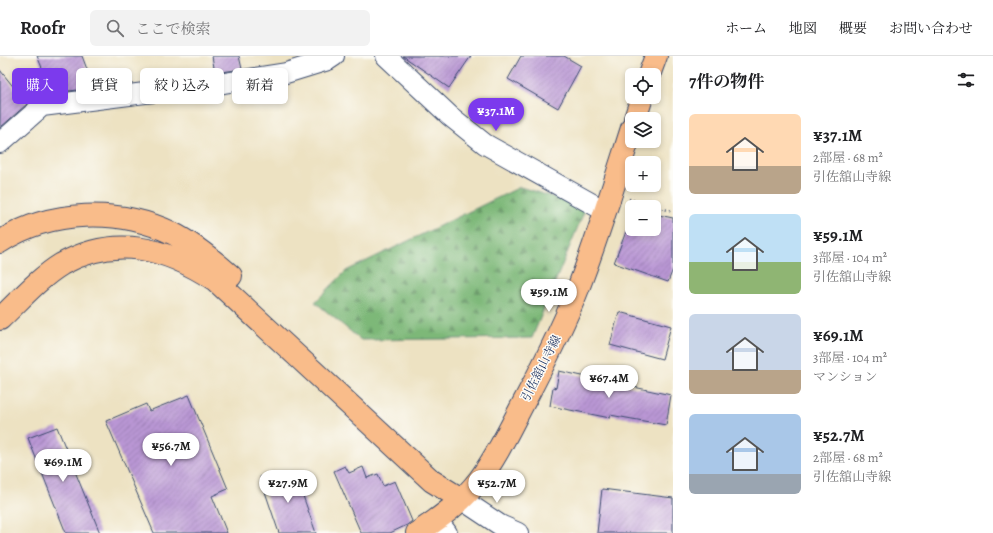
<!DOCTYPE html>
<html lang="ja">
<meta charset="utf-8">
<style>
:root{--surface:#fff;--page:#f2f2f2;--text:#202124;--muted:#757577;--line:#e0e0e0;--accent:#7c3aed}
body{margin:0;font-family:Alegreya,"Noto Serif JP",serif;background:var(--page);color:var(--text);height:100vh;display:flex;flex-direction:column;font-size:15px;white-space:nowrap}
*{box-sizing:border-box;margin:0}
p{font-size:13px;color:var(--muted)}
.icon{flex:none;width:22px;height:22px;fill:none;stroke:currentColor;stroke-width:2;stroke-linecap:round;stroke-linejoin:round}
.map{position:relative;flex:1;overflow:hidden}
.side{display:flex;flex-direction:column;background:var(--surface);width:320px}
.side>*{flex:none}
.guide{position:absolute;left:12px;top:12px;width:380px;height:36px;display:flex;gap:8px}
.fabs{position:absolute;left:625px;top:12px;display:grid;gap:8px}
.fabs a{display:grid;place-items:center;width:36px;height:36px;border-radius:6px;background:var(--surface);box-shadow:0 2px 6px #0003;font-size:20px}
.price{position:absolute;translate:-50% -34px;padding:0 9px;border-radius:14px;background:#fff;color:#222;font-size:13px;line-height:26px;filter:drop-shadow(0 1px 2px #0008)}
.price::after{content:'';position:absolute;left:50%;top:24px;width:12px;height:9px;margin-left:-6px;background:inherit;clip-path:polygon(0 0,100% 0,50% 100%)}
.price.current{background:var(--accent);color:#fff}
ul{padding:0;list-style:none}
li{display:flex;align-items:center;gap:12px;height:100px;padding:0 16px}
li span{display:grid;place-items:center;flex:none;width:112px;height:80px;border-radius:6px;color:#555}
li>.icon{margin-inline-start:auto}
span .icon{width:48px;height:48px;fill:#fffc;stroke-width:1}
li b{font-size:17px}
h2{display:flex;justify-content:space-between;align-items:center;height:48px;padding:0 16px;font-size:17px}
.pill{padding:0 14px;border-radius:6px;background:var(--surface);box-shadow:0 2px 6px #0003;font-size:14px;line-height:36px}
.pill.current{background:var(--accent);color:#fff}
header{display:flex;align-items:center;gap:24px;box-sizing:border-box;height:56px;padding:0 20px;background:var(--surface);border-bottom:1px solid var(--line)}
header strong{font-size:19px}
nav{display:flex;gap:22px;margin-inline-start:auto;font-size:14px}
.search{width:280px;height:36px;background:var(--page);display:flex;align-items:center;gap:10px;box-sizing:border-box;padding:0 14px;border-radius:6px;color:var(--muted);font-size:15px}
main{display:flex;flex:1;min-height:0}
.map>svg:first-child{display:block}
.forest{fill:url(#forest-firs);stroke:#4c746b}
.building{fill:url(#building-hatch)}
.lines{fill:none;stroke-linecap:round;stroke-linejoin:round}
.minor-casing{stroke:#3a4a6d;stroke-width:22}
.major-casing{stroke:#3a4a6d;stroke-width:24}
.highway-casing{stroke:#3a4a6d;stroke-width:24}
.path{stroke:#3a4a6d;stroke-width:2.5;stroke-dasharray:1 3;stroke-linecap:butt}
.minor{stroke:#fff;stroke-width:20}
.major{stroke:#f9bc8a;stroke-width:22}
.highway{stroke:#f9bc8a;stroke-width:22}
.labels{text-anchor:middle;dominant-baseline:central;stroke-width:3;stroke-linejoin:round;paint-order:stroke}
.street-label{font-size:12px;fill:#1b2f5e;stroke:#fdfcf7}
</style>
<header>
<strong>Roofr</strong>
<div class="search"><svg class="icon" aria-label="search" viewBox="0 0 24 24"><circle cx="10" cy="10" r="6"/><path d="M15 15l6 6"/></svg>ここで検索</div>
<nav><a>ホーム</a><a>地図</a><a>概要</a><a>お問い合わせ</a></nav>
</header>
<main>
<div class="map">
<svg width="673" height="477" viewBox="0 0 673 477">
<defs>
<pattern id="forest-firs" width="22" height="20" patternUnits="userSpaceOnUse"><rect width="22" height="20" fill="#7db878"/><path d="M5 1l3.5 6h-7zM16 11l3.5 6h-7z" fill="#669666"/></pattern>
<pattern id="building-hatch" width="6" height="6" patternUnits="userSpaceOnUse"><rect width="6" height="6" fill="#b996d4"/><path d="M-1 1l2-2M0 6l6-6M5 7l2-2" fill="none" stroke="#967baf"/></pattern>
</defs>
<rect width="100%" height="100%" fill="#fdfcf7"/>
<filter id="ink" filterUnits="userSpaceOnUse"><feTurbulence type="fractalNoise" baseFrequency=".025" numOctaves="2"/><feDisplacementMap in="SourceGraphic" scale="8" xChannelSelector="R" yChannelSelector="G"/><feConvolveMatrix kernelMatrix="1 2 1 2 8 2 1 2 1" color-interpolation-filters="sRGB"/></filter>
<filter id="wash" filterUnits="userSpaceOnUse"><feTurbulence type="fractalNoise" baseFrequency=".012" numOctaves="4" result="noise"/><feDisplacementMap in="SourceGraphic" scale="16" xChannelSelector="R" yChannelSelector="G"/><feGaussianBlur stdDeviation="0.9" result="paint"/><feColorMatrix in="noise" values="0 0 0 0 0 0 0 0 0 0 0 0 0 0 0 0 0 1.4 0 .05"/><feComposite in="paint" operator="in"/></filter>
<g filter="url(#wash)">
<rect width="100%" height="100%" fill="#ede2c2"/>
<path class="forest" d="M520 131 586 151 532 282 361 284 315 246 346 215Z"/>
<g id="blocks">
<path class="building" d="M37 0H82L94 32 53 37Z
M212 0H239L242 13 215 17Z
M403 0H471L449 32Z
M521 0H564L581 10 558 52 508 23Z
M0 14 27 48 0 72Z
M654 158 673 162V213L668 226 614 207 632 160V173H654Z
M619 256 671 270 662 303 610 289Z
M559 315 671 339 666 369 610 359V362L550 350 553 331 556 332Z
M189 339 228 433 212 440 227 477H154L106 365 146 348 149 355Z
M57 371 100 477H66L28 382Z
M345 410 349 417 363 411 367 422 378 418 383 430 395 425 412 465 407 469 390 477H361L334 415Z
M295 417 316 477H279L260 421Z
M602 433 673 442V477H597Z"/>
</g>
</g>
<g filter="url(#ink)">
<use href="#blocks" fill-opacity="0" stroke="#3a4a6d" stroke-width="1"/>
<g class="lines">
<defs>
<path id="minor" d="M386 0 450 60 485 88 605 155
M0 87 42 50 224 27 286 17 328 4 334 0
M461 443 500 469 518 477
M437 464 447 477"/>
<path id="major" d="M649 19 656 0
M635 63 642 41
M417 477C440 462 462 446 479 424 498 399 511 370 526 342 545 306 564 269 579 230 599 178 615 125 632 72"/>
<path id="highway" d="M0 186C50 153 119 152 172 177 194 188 213 204 231 220
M0 263C20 244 39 222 62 208 116 178 166 192 215 224L432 425 461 443"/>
</defs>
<use href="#minor" class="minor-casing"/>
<use href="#major" class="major-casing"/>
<use href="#highway" class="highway-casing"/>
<path class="path" d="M629 143 654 151
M654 151 673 155"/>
<use href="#minor" class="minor"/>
<use href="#major" class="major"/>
<use href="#highway" class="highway"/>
</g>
</g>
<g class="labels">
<g class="street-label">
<text transform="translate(541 312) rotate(-63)">引佐舘山寺線</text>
</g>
</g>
</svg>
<div class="fabs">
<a><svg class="icon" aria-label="locate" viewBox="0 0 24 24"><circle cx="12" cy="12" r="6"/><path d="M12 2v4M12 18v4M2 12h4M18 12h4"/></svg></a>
<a><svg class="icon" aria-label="layers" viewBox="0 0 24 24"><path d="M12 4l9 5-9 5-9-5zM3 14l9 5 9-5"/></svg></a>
<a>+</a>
<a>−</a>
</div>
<b class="price current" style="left:496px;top:76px">¥37.1M</b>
<b class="price" style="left:549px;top:257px">¥59.1M</b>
<b class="price" style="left:609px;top:343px">¥67.4M</b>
<b class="price" style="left:171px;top:411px">¥56.7M</b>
<b class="price" style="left:63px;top:427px">¥69.1M</b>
<b class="price" style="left:288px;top:448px">¥27.9M</b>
<b class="price" style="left:497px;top:448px">¥52.7M</b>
<div class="guide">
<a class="pill current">購入</a>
<a class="pill">賃貸</a>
<a class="pill">絞り込み</a>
<a class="pill">新着</a>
</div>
</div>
<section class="side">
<h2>7件の物件<svg class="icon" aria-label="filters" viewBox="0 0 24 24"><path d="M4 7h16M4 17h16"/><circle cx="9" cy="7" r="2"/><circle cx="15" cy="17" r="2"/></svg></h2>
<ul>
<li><span style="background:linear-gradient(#ffd9b3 65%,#b9a48a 0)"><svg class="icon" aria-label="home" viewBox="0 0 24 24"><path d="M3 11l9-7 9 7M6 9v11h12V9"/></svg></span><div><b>¥37.1M</b><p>2部屋 · 68 m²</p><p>引佐舘山寺線</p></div></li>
<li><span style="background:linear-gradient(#bfe0f5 60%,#8fb573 0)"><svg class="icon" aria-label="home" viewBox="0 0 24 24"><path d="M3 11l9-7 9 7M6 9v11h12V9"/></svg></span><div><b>¥59.1M</b><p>3部屋 · 104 m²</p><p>引佐舘山寺線</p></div></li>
<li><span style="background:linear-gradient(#c9d6e8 70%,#b9a48a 0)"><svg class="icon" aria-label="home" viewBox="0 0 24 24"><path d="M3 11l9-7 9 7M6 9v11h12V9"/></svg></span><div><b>¥69.1M</b><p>3部屋 · 104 m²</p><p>マンション</p></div></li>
<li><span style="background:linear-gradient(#a9c7e8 75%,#9aa5b1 0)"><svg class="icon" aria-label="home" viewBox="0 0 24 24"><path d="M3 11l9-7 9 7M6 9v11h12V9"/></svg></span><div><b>¥52.7M</b><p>2部屋 · 68 m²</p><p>引佐舘山寺線</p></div></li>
</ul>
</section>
</main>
